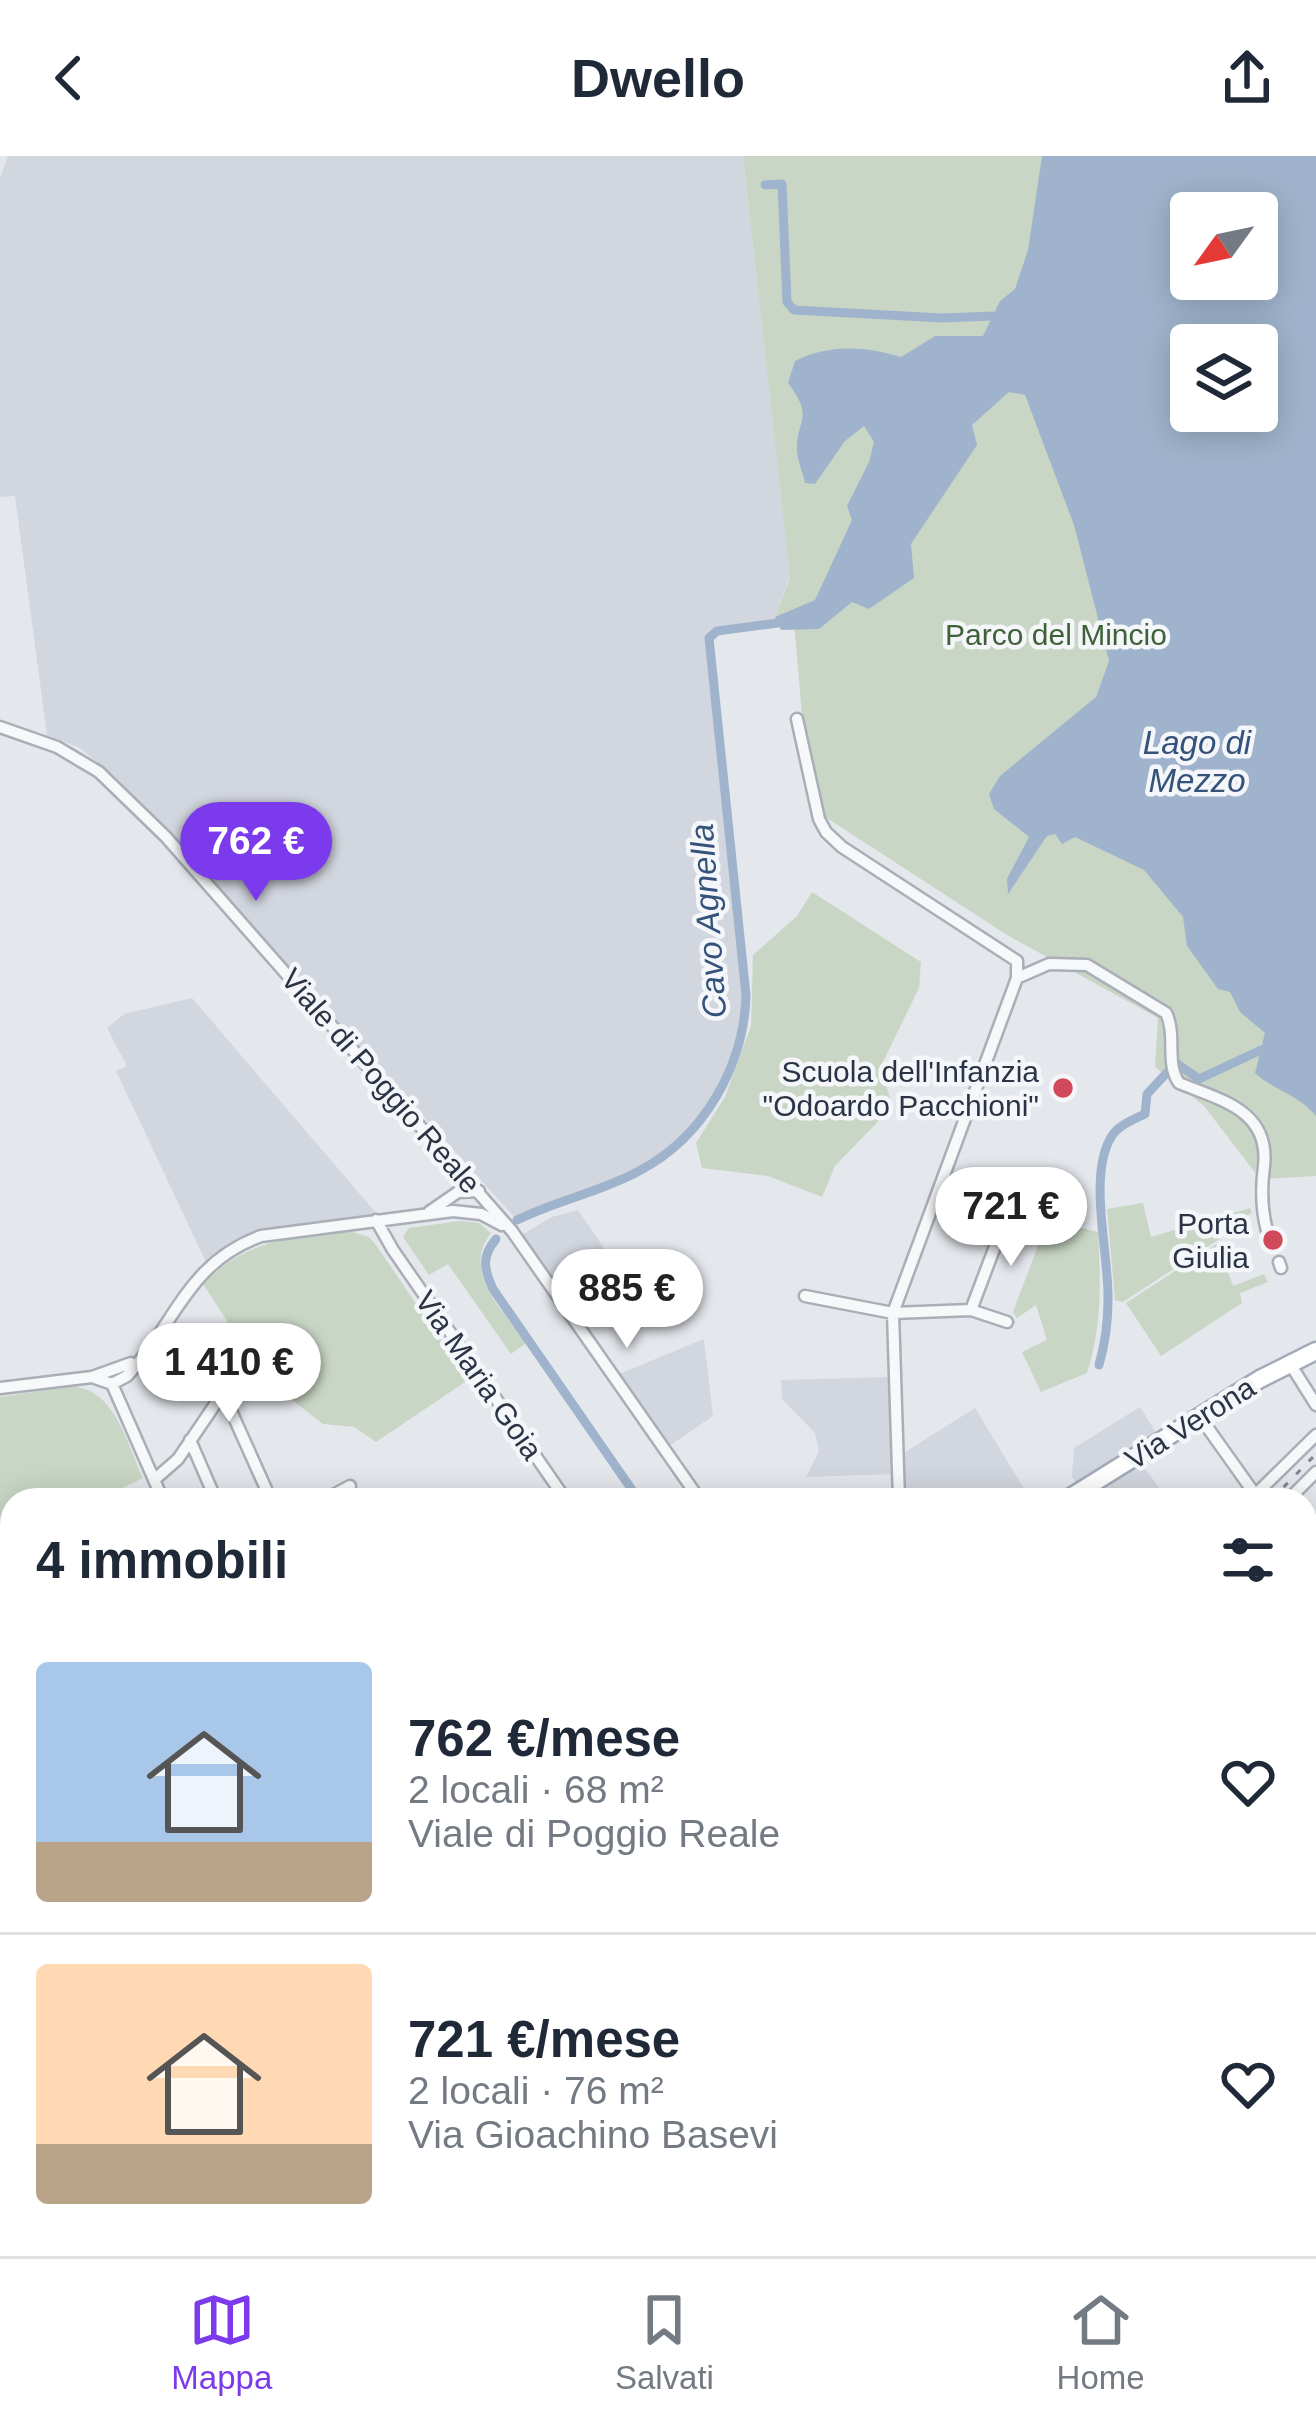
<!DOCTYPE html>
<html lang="it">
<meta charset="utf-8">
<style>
:root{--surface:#fff;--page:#f2f2f3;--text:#1f2937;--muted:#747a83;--line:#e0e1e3;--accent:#7c3aed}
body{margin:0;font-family:Arial,sans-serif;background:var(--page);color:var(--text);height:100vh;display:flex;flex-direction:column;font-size:45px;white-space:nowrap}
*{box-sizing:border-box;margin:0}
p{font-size:39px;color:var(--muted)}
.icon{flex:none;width:66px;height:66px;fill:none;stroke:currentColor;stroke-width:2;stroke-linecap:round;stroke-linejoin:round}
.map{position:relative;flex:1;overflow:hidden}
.side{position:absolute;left:0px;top:1332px;width:1317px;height:768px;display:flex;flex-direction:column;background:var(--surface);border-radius:36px 36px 0 0;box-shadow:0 6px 30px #0003}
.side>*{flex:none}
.needle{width:78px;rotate:237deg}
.buttons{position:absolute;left:1170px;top:36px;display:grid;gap:24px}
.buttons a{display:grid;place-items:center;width:108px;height:108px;border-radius:12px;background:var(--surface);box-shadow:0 6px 30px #0003;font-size:60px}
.price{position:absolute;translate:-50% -102px;padding:0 27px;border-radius:42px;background:#fff;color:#222;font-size:39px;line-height:78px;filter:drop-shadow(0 3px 6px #0008)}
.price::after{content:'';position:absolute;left:50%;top:72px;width:36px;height:27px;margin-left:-18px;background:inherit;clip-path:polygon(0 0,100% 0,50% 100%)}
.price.on{background:var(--accent);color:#fff}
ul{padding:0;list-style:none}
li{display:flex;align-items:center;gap:36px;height:300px;padding:0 36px}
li+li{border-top:3px solid var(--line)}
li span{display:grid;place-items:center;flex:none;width:336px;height:240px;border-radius:12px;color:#555}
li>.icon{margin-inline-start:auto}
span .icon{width:144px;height:144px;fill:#fffc;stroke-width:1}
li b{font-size:51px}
h2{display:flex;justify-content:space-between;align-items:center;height:144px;padding:0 36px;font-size:51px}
header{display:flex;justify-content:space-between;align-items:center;height:156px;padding:0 36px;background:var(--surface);font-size:54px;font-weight:600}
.dock{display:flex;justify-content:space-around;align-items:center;height:168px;border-top:3px solid var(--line);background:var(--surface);font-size:33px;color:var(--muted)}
.dock a{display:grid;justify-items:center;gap:6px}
.dock .on{color:var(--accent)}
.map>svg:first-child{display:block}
.built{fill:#d2d6de}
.green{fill:#c9d6c5;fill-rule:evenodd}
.water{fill:#9fb4cc;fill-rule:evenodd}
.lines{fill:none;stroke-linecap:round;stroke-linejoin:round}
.stream{stroke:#9fb4cc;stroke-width:3}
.canal{stroke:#9fb4cc;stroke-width:9}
.minor-casing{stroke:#a9aeb7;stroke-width:15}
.secondary-casing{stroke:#a9aeb7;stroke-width:20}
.primary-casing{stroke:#a3abb8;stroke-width:21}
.minor{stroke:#f7f8fa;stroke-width:10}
.secondary{stroke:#fff;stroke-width:15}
.primary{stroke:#fff;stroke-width:16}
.rail{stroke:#7d8696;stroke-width:3;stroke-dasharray:6 12;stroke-linecap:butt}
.poi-dot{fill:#d1495b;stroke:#f4f6f9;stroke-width:4.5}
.labels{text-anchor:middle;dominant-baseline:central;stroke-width:9;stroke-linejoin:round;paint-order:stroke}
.park-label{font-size:30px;fill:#3f6138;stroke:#f4f6f9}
.poi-label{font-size:30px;fill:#2b3445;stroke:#f4f6f9;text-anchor:end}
.street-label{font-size:30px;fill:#2b3445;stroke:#f4f6f9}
.water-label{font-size:33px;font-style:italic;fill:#34527a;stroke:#f4f6f9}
</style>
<header><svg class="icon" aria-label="back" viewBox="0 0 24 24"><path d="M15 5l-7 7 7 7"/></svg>Dwello<svg class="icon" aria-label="share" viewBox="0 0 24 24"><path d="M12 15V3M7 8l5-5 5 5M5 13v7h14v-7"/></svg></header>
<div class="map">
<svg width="1316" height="2100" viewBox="0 0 1316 2100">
<rect width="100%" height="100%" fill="#e4e7ec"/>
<path class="built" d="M8 0H743L790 420 775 461 778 467 717 475 709 482 737 730 745 874 722 933 704 961 686 980 642 1014 558 1045 517 1064 118 623 80 592 47 579 15 340 0 341V22Z
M192 842 377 1058 263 1075 233 1087 206 1106 116 915 127 910 107 872 124 858Z
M578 1054 608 1098 546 1128 513 1084 552 1061Z
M704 1183 713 1260 662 1295 612 1221Z
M891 1221 892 1318 806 1321 819 1295 815 1277 782 1243 781 1224Z
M1140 1251 1160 1283 1079 1330 1072 1321 1074 1292Z
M975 1252 1031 1344H900L899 1300Z
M1139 1304 1168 1344H1073Z
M706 2088H847L846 2100H707Z"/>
<path class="green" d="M743 0H1316V1020L1260 1023 1204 950 1155 911 1158 862 1007 779 810 651 793 455 775 461 790 422ZM1191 57H1257V123H1191ZM1191 189H1257V255H1191Z
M812 736 921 806 919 832 880 912 893 950 835 1010 822 1041 768 1020 702 1012 696 987 725 941 751 870 753 799 797 760Z
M1143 1047 1151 1081 1250 1052 1252 1057 1232 1067 1221 1082 1123 1146 1115 1144 1107 1053Z
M1048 1063 1098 1076C1101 1125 1102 1170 1087 1217L1041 1236 1022 1196 1047 1184 1036 1149 1017 1162 1013 1156Z
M460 1065 479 1067 491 1077C461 1116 503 1154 526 1187L511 1198 448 1108 429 1119 403 1081 409 1072Z
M349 1075 369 1081 376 1089 468 1224 376 1286 354 1271 323 1268 265 1223 203 1128C248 1082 288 1083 349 1075Z
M1218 1087 1233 1130 1264 1118 1268 1126 1240 1137 1242 1147 1161 1200 1126 1147Z
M71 1230C115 1233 127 1287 143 1322L97 1344H12V1384L0 1390V1241Z
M1305 1542 1316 1550V2100H850L852 2088H1305Z"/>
<path class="water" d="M1042 0H1316V960C1298 938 1275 935 1255 917L1265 877 1240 856 1230 836 1218 833 1187 790 1183 761 1144 714 1075 681 1062 688 1055 678 1047 680 1008 738 1007 723 1029 681 994 653 989 638 1000 620 1096 541 1109 505 1074 369 1025 239 1009 236 972 269 977 289 911 388 914 422 869 453 852 446 819 473 781 474 775 461 815 444 852 364 847 350 869 306 874 286 864 270 845 285 815 328 805 327C803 317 798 306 797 296 795 263 816 264 788 227L795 205C827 188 866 190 901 201L935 180H983L1000 145 1015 133 1028 94ZM1191 57H1257V123H1191ZM1191 189H1257V255H1191Z"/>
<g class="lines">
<path class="stream" d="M1160 2088 1181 2100"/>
<path class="canal" d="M765 29 782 28 787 146 794 154 942 162 993 160
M517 1064C557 1044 601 1036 639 1015 704 981 744 910 746 839L709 482 717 475 778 467
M496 1083C481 1101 484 1113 493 1133L639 1344
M1099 1209C1105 1188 1108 1166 1108 1144 1109 1099 1089 1025 1109 985 1116 970 1130 965 1145 958L1147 938 1176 907 1199 923 1261 894"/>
<defs>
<path id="minor" d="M797 563 819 663 826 676 842 691 1017 805V822L1049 808 1087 809 1166 857C1177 879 1165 907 1179 927 1220 944 1270 954 1264 1010 1261 1032 1261 1052 1267 1075
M0 571 57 591 99 616 166 681 512 1075 700 1344
M429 1056 458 1036 479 1035
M376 1064 393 1094 566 1344
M1279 1106 1281 1112
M805 1140 893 1157 971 1154 1007 1166
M971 1154 1008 1056
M1289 1206 1316 1249
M92 1221 112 1228 127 1220C177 1166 186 1108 261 1080L453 1055 481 1058 502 1069
M112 1228 163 1344
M0 1232 92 1221 131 1207
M223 1237 271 1344
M1200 1261 1259 1344
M190 1284 216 1344
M154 1324 178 1303 237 1216 251 1212
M1256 1338 1316 1279
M324 1344 350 1330
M899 1344 893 1157 1017 822
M1288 1344 1316 1316
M1305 1384 1316 1392
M1305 1412 1316 1426
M0 1467 12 1462
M0 1583 12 1578
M0 1703 12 1698
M0 1832V1860
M11 1837 12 1838
M0 2014 12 2008
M65 2088 66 2100
M522 2088 534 2100
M704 2088 708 2100
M824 2088V2100
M467 2095 496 2089 522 2100
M851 2099 866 2095 885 2100
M218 2100 243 2088"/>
<path id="secondary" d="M851 2100 852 2088"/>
<path id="primary" d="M1066 1344 1260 1223 1316 1195
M0 1872 12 1867"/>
</defs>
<use href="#minor" class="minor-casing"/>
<use href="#secondary" class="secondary-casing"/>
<use href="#primary" class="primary-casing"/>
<use href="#minor" class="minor"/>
<use href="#secondary" class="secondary"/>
<use href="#primary" class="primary"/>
<path class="rail" d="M1271 1344 1316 1298
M324 2100 348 2088"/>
</g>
<g class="poi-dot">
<circle cx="1063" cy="932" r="12"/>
<circle cx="1273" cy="1084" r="12"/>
</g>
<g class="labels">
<g class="park-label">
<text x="1056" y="478">Parco del Mincio</text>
</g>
<g class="poi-label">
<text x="1039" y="915">Scuola dell'Infanzia<tspan x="1039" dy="34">"Odoardo Pacchioni"</tspan></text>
<text x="1249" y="1067">Porta<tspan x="1249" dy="34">Giulia</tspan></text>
</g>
<g class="street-label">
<text transform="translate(381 925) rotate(49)">Viale di Poggio Reale</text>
<text transform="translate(479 1219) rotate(55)">Via Maria Goia</text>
<text transform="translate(1190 1267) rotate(-32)">Via Verona</text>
</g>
<g class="water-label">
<text x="1197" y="586">Lago di<tspan x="1197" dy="38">Mezzo</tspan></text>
<text transform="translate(708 765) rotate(-94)">Cavo Agnella</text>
</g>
</g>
</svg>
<div class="buttons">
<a><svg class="needle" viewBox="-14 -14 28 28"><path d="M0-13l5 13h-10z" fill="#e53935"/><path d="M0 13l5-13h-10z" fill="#747a83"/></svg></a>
<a><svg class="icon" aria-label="layers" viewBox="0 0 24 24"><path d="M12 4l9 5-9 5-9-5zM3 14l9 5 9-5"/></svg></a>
</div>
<b class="price on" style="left:256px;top:748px">762 €</b>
<b class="price" style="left:1011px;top:1113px">721 €</b>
<b class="price" style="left:627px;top:1195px">885 €</b>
<b class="price" style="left:229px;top:1269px">1 410 €</b>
<section class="side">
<h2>4 immobili<svg class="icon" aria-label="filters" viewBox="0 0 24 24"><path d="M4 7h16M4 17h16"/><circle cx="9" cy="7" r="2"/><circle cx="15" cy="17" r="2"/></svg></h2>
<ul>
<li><span style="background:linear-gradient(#a9c7e8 75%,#b9a48a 0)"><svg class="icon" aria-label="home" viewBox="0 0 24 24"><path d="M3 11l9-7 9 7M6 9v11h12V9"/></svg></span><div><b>762 €/mese</b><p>2 locali · 68 m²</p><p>Viale di Poggio Reale</p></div><svg class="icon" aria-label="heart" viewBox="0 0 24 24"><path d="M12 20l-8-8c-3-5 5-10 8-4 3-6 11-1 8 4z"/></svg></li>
<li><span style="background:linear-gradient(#ffd9b3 75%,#b9a48a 0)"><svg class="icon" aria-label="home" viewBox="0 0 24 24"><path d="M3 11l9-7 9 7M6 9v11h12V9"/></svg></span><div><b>721 €/mese</b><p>2 locali · 76 m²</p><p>Via Gioachino Basevi</p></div><svg class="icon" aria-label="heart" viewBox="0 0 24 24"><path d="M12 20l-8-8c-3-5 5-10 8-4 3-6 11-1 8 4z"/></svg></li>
</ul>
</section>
</div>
<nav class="dock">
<a class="on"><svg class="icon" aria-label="map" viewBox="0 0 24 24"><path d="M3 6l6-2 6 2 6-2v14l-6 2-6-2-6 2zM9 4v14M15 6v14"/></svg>Mappa</a>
<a><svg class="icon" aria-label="saved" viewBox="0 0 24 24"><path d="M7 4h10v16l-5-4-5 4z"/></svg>Salvati</a>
<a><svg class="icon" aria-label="home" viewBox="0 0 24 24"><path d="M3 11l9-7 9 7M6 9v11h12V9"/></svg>Home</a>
</nav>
